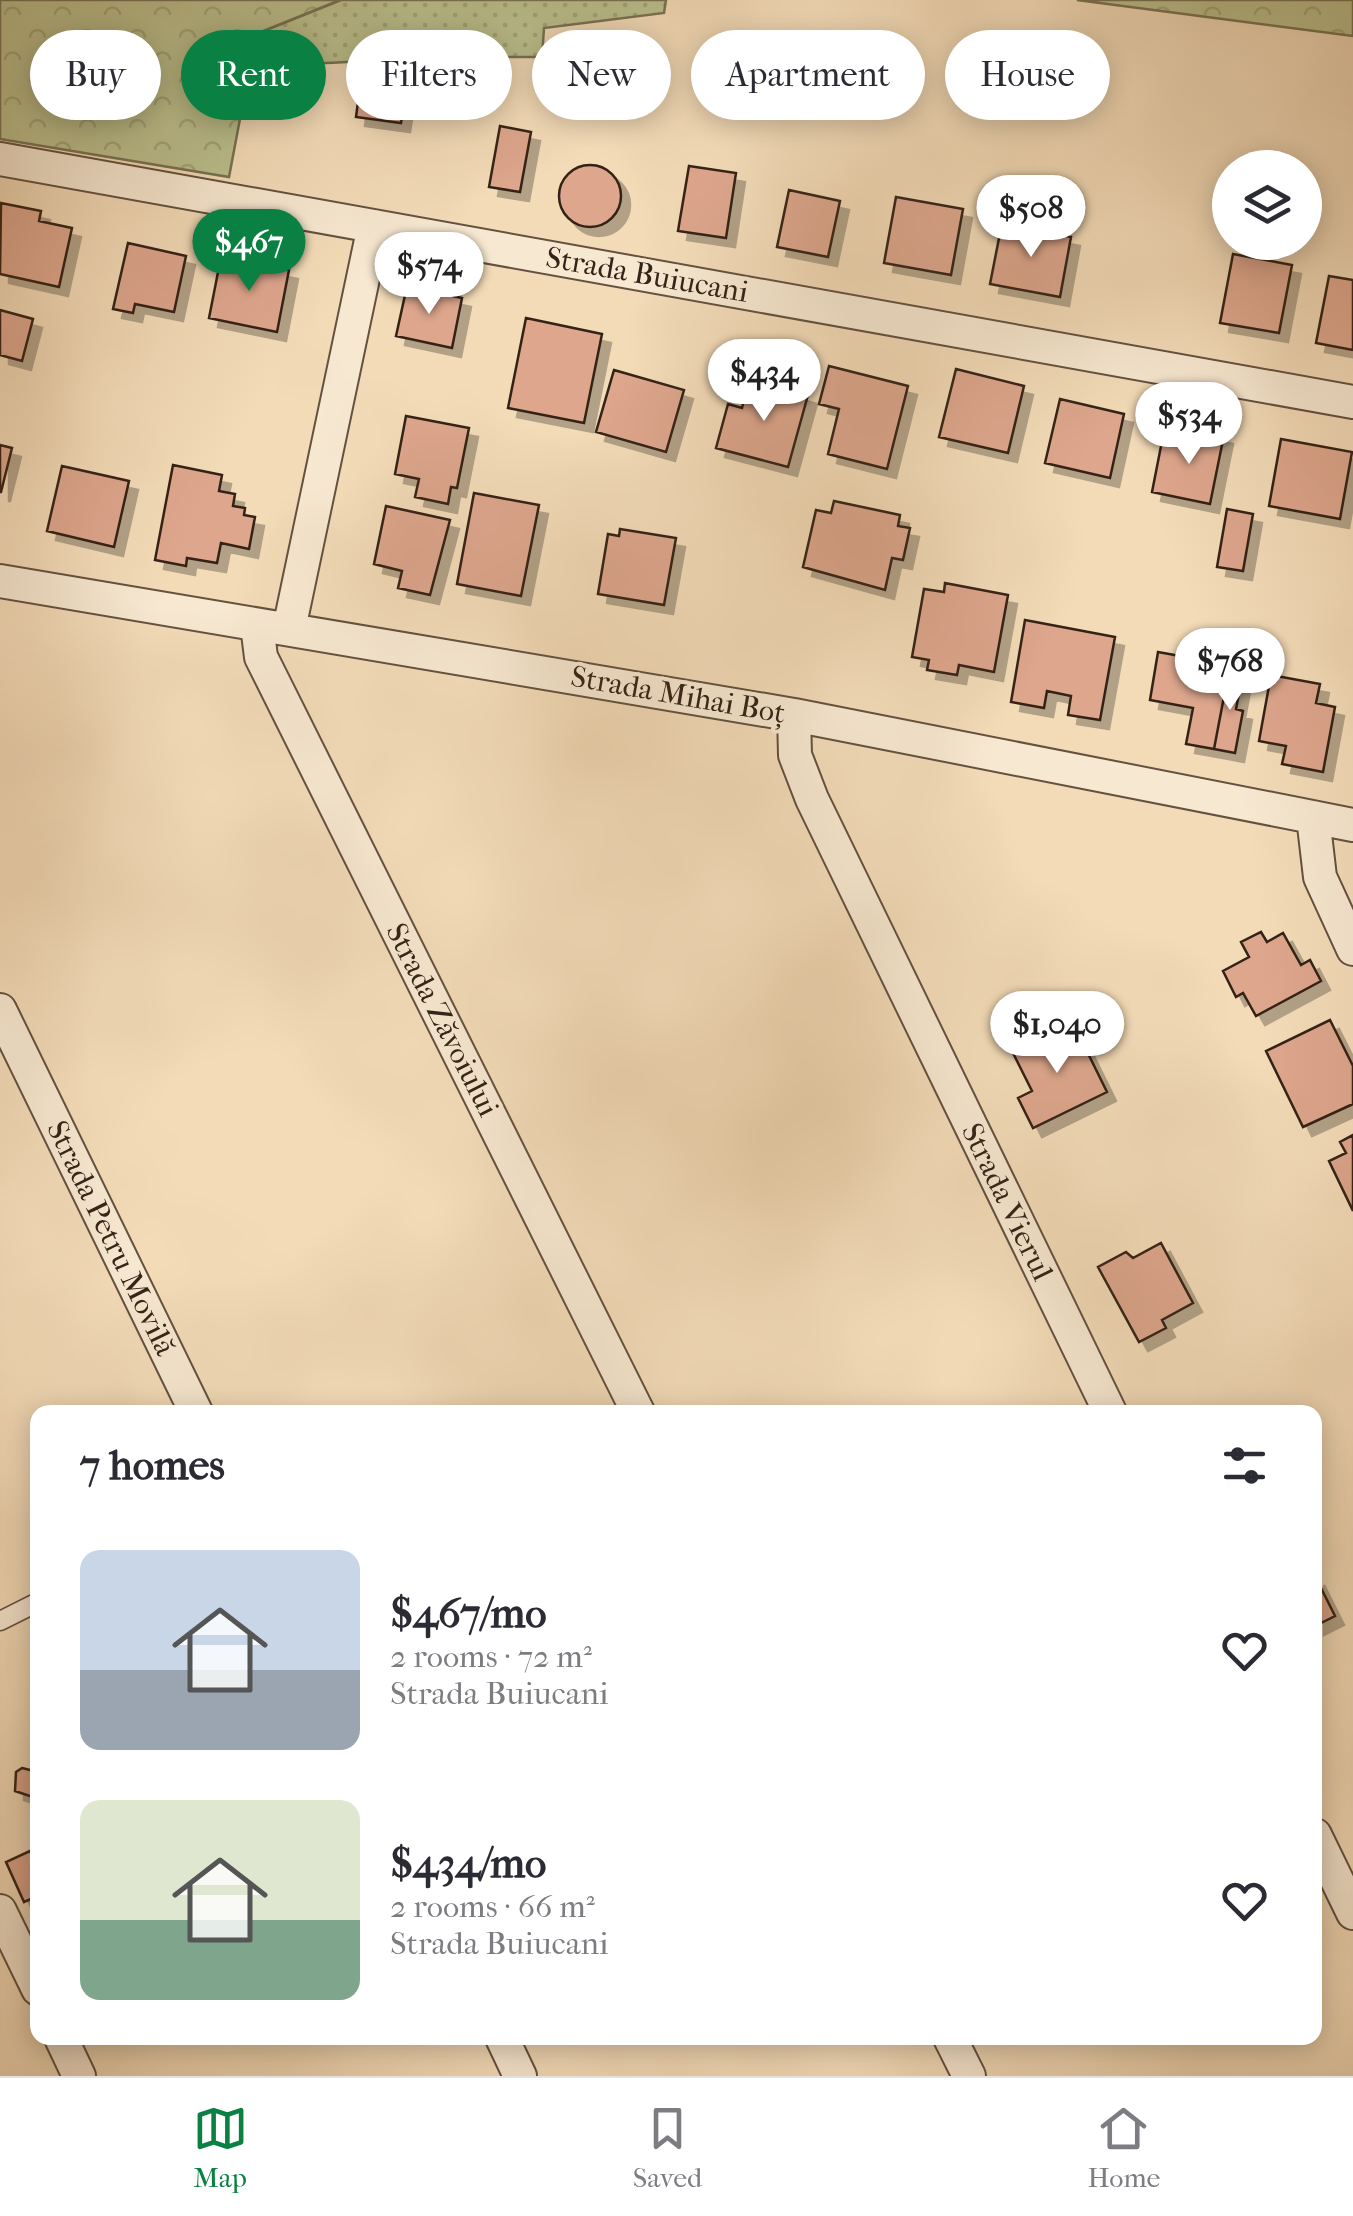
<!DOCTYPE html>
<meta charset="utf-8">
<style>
:root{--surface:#fff;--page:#f2f2f3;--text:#2b2b33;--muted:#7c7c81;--line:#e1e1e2;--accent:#0b8043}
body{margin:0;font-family:"IM FELL French Canon",serif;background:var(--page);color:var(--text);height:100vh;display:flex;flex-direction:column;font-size:38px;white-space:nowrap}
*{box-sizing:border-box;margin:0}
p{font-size:32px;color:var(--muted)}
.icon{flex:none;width:55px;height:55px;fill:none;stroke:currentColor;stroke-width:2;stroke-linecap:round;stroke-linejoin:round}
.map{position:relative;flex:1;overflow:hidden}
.side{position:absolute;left:30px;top:1405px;width:1292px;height:640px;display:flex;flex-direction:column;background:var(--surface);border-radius:20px;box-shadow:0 5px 25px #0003}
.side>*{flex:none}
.banner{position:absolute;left:30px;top:30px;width:1295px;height:90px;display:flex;gap:20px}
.controls{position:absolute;left:1212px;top:150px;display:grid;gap:20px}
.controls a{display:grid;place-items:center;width:110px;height:110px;border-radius:50%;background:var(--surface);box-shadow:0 5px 25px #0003;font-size:50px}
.price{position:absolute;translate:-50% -85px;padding:0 22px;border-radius:35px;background:#fff;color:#222;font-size:32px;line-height:65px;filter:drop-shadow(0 2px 5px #0008)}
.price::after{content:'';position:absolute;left:50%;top:60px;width:30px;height:22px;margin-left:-15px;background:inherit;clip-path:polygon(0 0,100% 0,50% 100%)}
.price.current{background:var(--accent);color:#fff}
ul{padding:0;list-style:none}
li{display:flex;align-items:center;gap:30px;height:250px;padding:0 50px}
li span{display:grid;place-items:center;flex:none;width:280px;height:200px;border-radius:20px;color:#555}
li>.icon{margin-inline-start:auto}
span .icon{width:120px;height:120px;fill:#fffc;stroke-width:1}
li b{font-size:42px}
h2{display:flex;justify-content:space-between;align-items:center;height:120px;padding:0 50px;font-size:42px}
.pill{padding:0 35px;border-radius:45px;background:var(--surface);box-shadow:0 5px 25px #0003;font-size:35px;line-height:90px}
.pill.current{background:var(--accent);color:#fff}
.dock{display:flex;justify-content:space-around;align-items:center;height:140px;border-top:2px solid var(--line);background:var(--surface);font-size:28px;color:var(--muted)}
.dock a{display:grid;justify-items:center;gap:5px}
.dock .current{color:var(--accent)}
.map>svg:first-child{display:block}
.grass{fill:url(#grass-dots);stroke:#787253;stroke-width:2.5}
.forest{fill:url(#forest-crowns);stroke:#787253;stroke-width:2.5}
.building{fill:#dda68d;stroke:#342318;stroke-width:2.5;filter:url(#shadow)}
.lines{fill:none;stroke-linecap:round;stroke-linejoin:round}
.service-casing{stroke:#645140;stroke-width:21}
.minor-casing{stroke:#645140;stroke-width:36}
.service{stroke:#f7e8d1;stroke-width:18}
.minor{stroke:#f7e8d1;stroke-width:32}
.labels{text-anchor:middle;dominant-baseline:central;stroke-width:8;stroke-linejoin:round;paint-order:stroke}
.street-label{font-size:30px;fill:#342318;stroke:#f7e8d1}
</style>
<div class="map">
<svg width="1353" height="2076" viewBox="0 0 1353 2076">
<defs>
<pattern id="grass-dots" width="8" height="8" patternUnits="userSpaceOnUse" patternTransform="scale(2.5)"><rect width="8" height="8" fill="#bbc08e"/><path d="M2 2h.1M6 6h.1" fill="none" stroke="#a1a57a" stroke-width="1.8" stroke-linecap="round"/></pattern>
<pattern id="forest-crowns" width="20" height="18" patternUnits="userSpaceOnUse" patternTransform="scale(2.5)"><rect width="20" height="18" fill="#bbc08e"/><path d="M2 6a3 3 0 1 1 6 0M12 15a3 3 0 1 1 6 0" fill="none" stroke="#a1a57a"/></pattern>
<filter id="shadow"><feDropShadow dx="9" dy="9" stdDeviation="0" flood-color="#0004"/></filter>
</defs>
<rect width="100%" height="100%" fill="#f3dbb8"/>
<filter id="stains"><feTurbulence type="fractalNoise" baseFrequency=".002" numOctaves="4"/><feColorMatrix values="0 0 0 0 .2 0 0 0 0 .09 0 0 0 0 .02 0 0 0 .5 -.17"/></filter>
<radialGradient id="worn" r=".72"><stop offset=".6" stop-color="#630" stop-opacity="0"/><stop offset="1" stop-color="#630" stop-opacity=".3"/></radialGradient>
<path class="grass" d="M341 0H666L664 13 544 28 542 57C444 56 347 63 249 66L256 34Z"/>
<path class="forest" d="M0 0H340L256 34 229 177 0 139Z
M1077 0H1353V36Z"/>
<path class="building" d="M362 72 408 79 401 123 356 117Z
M500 126 531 132 520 192 489 187Z
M559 196a31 31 0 1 1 62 0a31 31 0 1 1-62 0Z
M689 166 736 173 726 238 678 231Z
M789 190 840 201 828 257 777 247Z
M896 197 963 209 951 275 884 263Z
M1 203 41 211 39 221 72 228 59 287 0 274Z
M1002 223 1071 237 1060 297 990 284Z
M128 243 186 256 174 312 135 304 133 313 113 309Z
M1233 254 1292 265 1279 333 1220 323Z
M221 257 289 270 277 332 209 318Z
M1329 276 1353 280V350L1316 343Z
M407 286 462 298 452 348 396 336Z
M0 310 33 319 22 361 0 355Z
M526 318 602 334 584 423 508 408Z
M829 366 908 386 887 469 828 454 839 409 819 404Z
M956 369 1024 386 1008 453 939 437Z
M614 370 684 390 666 452 596 432Z
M749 379 808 395 788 467 716 448 728 404 742 408Z
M1060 399 1124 414 1110 478 1045 463Z
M406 416 469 428 457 488 451 487 448 504 415 497 419 479 395 474Z
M1194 429 1224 435 1210 504 1152 492 1163 436 1191 442Z
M1281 439 1352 452 1340 519 1269 506Z
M0 445 12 448 1 492H0Z
M173 465 222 475 219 491 235 494 233 506 245 508 244 515 255 517 249 549 221 543 217 563 187 558 186 566 155 560Z
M62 466 129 481 114 547 47 531Z
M474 493 539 505 521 596 457 584Z
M834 501 900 515 898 526 910 528 903 560 892 558 885 590 803 567 816 510 831 513Z
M386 506 450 520 430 595 398 588 402 571 374 564Z
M1227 509 1253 514 1243 571 1217 567Z
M620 529 676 538 664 605 598 594 608 534 619 536Z
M945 583 1008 595 994 672 959 665 957 675 927 670 929 660 912 657 924 589 944 592Z
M1025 620 1115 637 1100 720 1068 715 1071 696 1047 691 1044 708 1011 702Z
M1158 652 1230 665 1214 749 1186 744 1193 708 1150 700Z
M1230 665 1244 668 1236 709 1243 711 1235 753 1214 749Z
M1271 675 1320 684 1316 703 1335 707 1323 772 1282 764 1286 746 1259 741Z
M1261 932 1267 942 1283 933 1301 965 1310 960 1321 981 1256 1016 1243 993 1236 997 1223 971 1249 957 1241 942Z
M1330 1020 1353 1066V1104L1303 1127 1266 1051Z
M1073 1023 1107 1092 1033 1128 1018 1098 1032 1091 1013 1053Z
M1353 1135V1211L1329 1161 1346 1153 1340 1142Z
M1161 1243 1193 1303 1162 1320 1166 1328 1139 1342 1098 1267 1126 1252 1133 1258Z
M1315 1576 1335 1616 1315 1626Z
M22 1768 38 1772V1805L33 1797 15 1791 16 1772Z
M30 1851 38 1868V1896L24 1902 6 1862Z"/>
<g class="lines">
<defs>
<path id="service" d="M0 1621 38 1602"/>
<path id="minor" d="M0 159 1353 402
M0 581 794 715 1353 825
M257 625 261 657 638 1412
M289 629 374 226
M794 715 795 755 812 799 1110 1412
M1313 817 1320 877 1353 949
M0 1010 196 1412
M1315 1835 1353 1913
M0 1911 38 1989
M61 2038 79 2076
M502 2038 520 2076
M950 2038 969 2076"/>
</defs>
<use href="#service" class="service-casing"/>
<use href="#minor" class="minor-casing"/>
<use href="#service" class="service"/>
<use href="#minor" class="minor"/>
</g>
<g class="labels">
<g class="street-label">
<text transform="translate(647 275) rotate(10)">Strada Buiucani</text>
<text transform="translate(678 695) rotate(10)">Strada Mihai Boț</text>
<text transform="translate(442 1020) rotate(63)">Strada Zăvoiului</text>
<text transform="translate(1007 1202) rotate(64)">Strada Vierul</text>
<text transform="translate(111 1238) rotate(64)">Strada Petru Movilă</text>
</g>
</g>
<rect width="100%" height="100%" filter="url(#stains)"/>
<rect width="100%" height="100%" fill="url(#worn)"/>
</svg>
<div class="controls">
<a><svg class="icon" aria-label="layers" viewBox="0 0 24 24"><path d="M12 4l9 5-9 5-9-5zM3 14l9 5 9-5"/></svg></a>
</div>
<b class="price" style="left:1031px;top:260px">$508</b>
<b class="price current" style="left:249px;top:294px">$467</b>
<b class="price" style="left:429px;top:317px">$574</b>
<b class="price" style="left:764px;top:424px">$434</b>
<b class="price" style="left:1189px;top:467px">$534</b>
<b class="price" style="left:1230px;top:713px">$768</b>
<b class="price" style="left:1057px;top:1076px">$1,040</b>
<div class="banner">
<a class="pill">Buy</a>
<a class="pill current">Rent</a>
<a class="pill">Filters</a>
<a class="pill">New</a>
<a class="pill">Apartment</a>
<a class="pill">House</a>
</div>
<section class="side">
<h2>7 homes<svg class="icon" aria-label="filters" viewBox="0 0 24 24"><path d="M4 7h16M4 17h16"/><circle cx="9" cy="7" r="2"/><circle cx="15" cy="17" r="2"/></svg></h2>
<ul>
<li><span style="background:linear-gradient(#c9d6e8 60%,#9aa5b1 0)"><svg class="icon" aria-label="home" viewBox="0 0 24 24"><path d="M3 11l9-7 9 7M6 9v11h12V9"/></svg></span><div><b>$467/mo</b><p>2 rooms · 72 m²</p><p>Strada Buiucani</p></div><svg class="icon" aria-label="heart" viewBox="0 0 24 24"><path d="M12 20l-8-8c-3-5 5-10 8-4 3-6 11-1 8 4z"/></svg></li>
<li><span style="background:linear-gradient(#dfe7d0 60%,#7fa58c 0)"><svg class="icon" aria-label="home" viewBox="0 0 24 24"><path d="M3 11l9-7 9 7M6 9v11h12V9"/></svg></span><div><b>$434/mo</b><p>2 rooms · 66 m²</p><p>Strada Buiucani</p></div><svg class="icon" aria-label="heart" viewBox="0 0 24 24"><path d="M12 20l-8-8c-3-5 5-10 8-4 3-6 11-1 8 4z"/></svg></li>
</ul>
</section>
</div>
<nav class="dock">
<a class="current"><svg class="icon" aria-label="map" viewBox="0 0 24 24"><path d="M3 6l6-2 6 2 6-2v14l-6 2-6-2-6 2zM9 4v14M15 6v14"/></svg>Map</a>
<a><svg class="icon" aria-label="saved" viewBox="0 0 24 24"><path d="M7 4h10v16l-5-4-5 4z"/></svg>Saved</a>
<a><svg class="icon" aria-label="home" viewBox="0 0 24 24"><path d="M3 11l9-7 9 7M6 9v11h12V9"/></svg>Home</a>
</nav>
